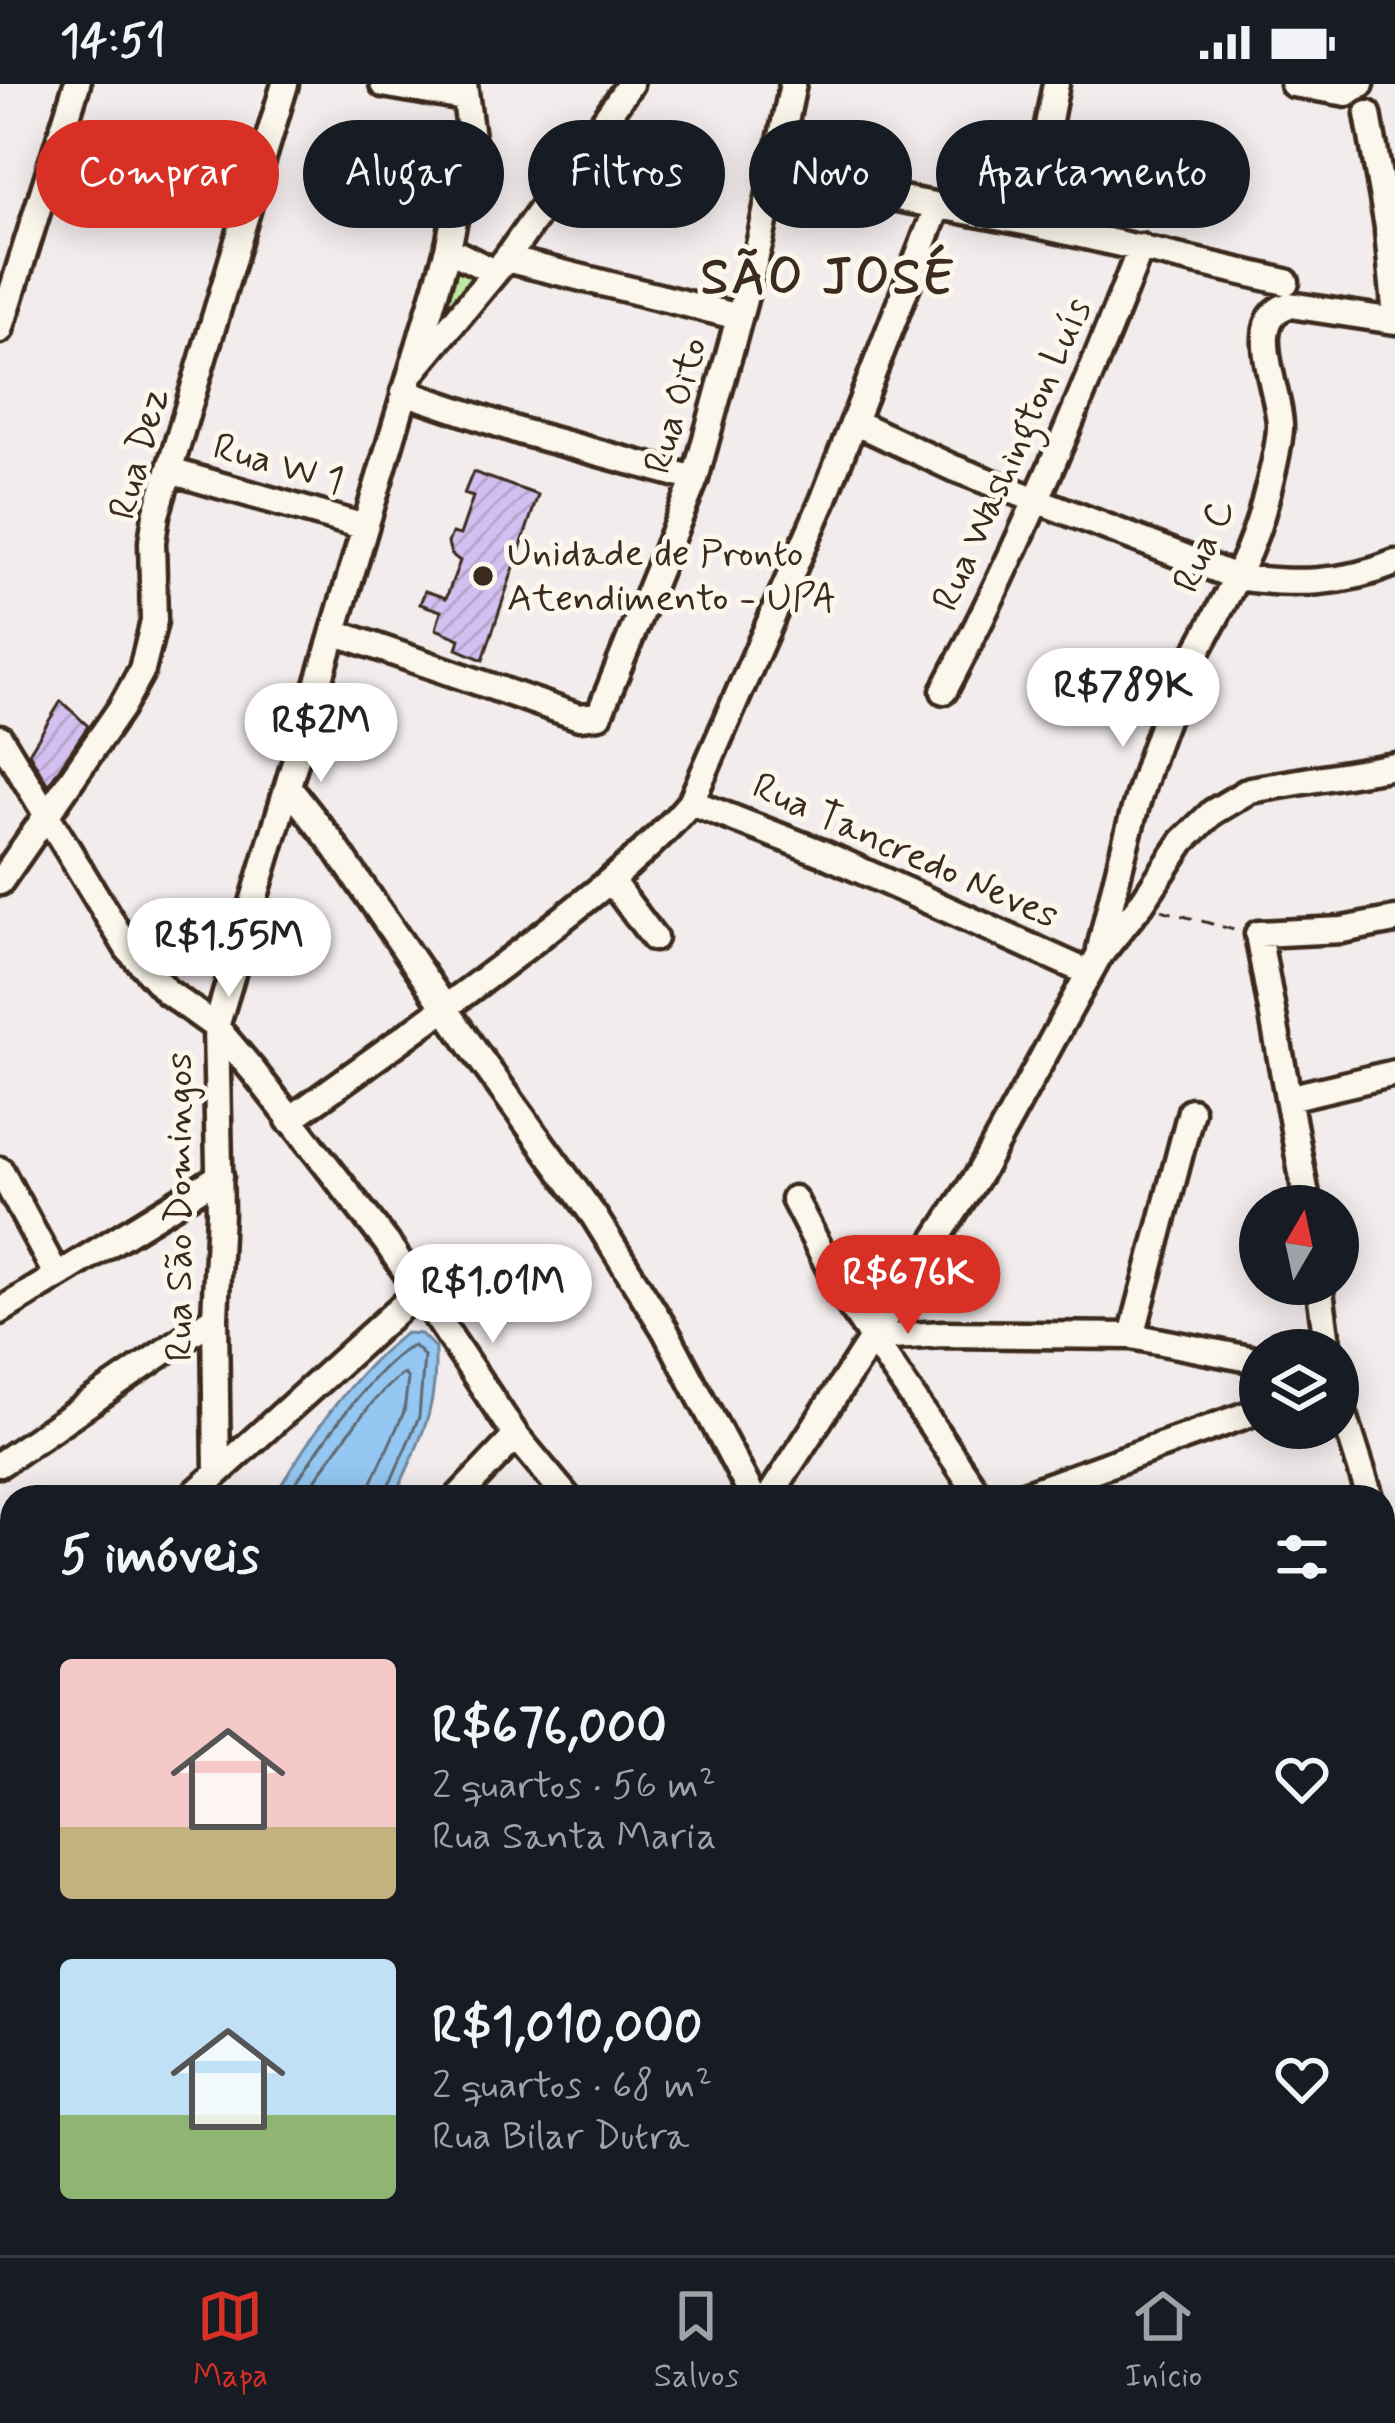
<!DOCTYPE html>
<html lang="pt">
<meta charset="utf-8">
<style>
:root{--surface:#171b24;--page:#242831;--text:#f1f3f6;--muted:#9ea1a6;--line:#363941;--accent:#d93025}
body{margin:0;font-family:Mynerve,sans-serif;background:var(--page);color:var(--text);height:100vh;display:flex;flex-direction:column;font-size:45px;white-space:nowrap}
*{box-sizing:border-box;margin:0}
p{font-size:39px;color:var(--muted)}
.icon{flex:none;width:66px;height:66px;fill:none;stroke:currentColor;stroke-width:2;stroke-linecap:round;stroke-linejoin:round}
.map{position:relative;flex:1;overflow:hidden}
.sheet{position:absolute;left:0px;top:1401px;width:1395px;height:771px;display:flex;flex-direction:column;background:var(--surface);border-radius:36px 36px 0 0;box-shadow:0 6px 30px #0003}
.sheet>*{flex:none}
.banner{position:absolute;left:36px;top:36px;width:1323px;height:108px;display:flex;gap:24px}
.needle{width:78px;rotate:9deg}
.fabs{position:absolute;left:1239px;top:1101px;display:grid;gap:24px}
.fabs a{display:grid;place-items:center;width:120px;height:120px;border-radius:50%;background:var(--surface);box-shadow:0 6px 30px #0003;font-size:60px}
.price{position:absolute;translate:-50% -102px;padding:0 27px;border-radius:42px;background:#fff;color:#222;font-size:39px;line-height:78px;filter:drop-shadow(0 3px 6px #0008)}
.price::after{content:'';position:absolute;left:50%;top:72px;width:36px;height:27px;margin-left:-18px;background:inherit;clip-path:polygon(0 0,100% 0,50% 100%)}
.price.on{background:var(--accent);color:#fff}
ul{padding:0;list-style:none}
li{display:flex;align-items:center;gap:36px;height:300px;padding:0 60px}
li span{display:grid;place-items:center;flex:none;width:336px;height:240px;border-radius:12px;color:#555}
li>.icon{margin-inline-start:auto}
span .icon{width:144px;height:144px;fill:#fffc;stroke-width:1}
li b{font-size:51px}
h2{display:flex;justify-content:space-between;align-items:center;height:144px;padding:0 60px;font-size:51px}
.tag{padding:0 42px;border-radius:54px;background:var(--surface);box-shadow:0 6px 30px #0003;font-size:42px;line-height:108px}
.tag.on{background:var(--accent);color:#fff}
.status{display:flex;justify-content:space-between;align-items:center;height:84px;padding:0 60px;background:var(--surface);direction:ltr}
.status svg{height:33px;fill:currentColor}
.tab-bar{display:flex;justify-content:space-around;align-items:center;height:168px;border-top:3px solid var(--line);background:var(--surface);font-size:33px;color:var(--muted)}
.tab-bar a{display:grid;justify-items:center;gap:6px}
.tab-bar .on{color:var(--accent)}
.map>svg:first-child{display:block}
.park{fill:url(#park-tufts);stroke:#7c8962;stroke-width:3}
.water{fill:#94c7f1;stroke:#70889d;stroke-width:3}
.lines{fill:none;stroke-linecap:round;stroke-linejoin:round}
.shore{stroke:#5f6972;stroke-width:3}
.building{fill:url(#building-hatch);stroke:#3b2a1e;stroke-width:3}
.minor-casing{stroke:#3b2a1e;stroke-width:33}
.path{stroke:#3b2a1e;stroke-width:3;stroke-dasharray:12 9;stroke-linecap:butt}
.minor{stroke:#fbf7ec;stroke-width:24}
.poi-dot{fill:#3b2a1e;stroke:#fbf7ec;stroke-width:4.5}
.labels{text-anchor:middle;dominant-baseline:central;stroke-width:10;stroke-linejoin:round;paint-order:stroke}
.street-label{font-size:39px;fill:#3b2a1e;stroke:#fbf7ec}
.poi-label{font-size:39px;fill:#3b2a1e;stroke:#fbf7ec;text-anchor:start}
.district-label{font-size:51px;font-weight:bold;letter-spacing:3px;fill:#3b2a1e;stroke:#fbf7ec}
</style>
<div class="status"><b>14:51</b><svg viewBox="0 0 49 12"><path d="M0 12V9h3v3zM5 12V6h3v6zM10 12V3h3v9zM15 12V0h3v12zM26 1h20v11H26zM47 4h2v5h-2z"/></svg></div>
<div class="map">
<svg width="1395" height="2171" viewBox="0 0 1395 2171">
<defs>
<pattern id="park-tufts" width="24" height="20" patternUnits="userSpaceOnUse" patternTransform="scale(3)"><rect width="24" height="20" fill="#bee8a5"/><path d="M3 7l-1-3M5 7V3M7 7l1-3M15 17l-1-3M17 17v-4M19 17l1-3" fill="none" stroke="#a4c78e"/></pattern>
<pattern id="building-hatch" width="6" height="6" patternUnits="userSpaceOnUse" patternTransform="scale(3)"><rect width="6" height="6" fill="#d3bff0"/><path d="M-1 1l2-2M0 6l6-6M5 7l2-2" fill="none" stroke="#b6a4cd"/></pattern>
</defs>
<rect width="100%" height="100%" fill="#f3eced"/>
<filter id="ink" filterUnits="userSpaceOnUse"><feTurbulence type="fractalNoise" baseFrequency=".00833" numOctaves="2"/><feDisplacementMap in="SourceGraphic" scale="24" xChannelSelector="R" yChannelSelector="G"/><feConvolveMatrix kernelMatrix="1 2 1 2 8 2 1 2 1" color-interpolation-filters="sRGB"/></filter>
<g filter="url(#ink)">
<path class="park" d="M449 172 485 187 418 280Z"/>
<path class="water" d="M406 1249 421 1250 435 1264C437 1332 420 1354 395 1413H274C306 1359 354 1286 406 1249Z"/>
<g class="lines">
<path class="shore" d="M287 1413C308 1379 380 1272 414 1262L424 1272 419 1333 384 1413
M305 1413C321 1386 379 1301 404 1290L408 1295 404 1328 372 1398 369 1413"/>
</g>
<path class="building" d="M473 388 538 411 483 576 457 565 460 555 436 545 441 527 420 520 425 507 446 514 460 477 451 470 448 459 452 449 460 451 473 413 464 410Z
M61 617 88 642 48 701 29 669Z"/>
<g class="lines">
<defs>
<path id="minor" d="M383 0 464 14
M1293 0 1347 9 1361 0
M1368 30 1388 143
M775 91 1029 139 1286 198
M1395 136 1388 147 1395 223
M1029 139 1056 0
M448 165 494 188
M506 175 739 233
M0 246 77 0
M415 285 506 175 630 0
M404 308 522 348 695 395
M854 338 951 383 1236 493C1293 501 1342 501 1395 479
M170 387 365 443
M334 548 579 633 599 631 695 395 760 157 793 0
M944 607C1020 463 1082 314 1141 163
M0 654 128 865 166 907 216 943 254 988 387 1159 516 1352 567 1413
M289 704 331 757 476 969 594 1132 665 1246 753 1413
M691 718 822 769 1089 889
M611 797 654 854
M0 798 121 624 142 586 154 537 152 458 156 431 285 0
M1100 865C1118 788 1136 709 1165 635 1194 561 1246 495 1265 417 1271 394 1278 370 1280 345 1282 311 1241 233 1290 221L1395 237
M1288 1014 1395 989
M289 1036C372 977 454 919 534 857 590 813 645 772 691 718L823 417 937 124
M0 1086 57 1192
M794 1115 844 1212 980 1413
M1308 1122 1258 850 1342 846 1395 836
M1319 1200 1328 1266
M0 1227 220 1092
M1132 1252 1191 1027
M873 1254 944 1250 1132 1252 1260 1277
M1338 1312 1370 1413
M0 1380 215 1233
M217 1389 215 1233 220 1129 216 943 448 165 471 54 464 0
M191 1413 421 1205
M458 1413 516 1352
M769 1413 980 1088 1098 873 1141 820 1183 757 1213 728 1250 706 1395 682
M1018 1413 1260 1326
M1383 1460 1395 1501
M0 1592 12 1580
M1383 1607 1395 1601
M0 1682 12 1695
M1383 1803 1395 1797
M0 1869 12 1856
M1383 2085 1395 2103
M0 2131 12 2114
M450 2160 460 2171
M1055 2160 1064 2171
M1238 2160 1245 2171
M164 2171 172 2160
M327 2171 334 2160
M751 2171 759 2160
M1294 2171 1310 2160"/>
</defs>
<use href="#minor" class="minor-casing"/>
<path class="path" d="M1161 826 1238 847"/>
<use href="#minor" class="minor"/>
</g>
</g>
<circle class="poi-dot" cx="483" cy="492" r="12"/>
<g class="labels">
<g class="street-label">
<text transform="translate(677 322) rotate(-74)">Rua Oito</text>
<text transform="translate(140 370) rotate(-75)">Rua Dez</text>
<text transform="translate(1013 371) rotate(-66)">Rua Washington Luís</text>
<text transform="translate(278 381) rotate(16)">Rua W 1</text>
<text transform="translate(1205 462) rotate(-66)">Rua C</text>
<text transform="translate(905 768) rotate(24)">Rua Tancredo Neves</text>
<text transform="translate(180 1123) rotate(-90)">Rua São Domingos</text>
</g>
<g class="poi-label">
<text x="507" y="470">Unidade de Pronto<tspan x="507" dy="45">Atendimento - UPA</tspan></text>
</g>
<g class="district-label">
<text x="829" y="195">SÃO JOSÉ</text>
</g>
</g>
</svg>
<div class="fabs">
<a><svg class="needle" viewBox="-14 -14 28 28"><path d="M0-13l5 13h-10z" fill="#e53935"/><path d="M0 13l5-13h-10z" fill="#9ea1a6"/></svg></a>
<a><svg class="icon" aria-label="layers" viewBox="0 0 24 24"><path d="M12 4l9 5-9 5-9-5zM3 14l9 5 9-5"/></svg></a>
</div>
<b class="price" style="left:1123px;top:666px">R$789K</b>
<b class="price" style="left:321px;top:701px">R$2M</b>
<b class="price" style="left:229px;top:916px">R$1.55M</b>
<b class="price on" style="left:908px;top:1253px">R$676K</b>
<b class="price" style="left:493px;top:1262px">R$1.01M</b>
<div class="banner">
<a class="tag on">Comprar</a>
<a class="tag">Alugar</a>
<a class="tag">Filtros</a>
<a class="tag">Novo</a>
<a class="tag">Apartamento</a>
</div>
<section class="sheet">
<h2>5 imóveis<svg class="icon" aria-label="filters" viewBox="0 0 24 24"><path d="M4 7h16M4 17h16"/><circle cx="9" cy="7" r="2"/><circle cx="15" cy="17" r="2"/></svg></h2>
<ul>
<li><span style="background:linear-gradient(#f6c9c9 70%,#c2b280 0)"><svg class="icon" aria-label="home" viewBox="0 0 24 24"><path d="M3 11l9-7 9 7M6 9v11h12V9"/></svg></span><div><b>R$676,000</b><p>2 quartos · 56 m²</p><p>Rua Santa Maria</p></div><svg class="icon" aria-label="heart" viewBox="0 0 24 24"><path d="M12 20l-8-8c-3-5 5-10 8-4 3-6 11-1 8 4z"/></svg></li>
<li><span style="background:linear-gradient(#bfe0f5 65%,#8fb573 0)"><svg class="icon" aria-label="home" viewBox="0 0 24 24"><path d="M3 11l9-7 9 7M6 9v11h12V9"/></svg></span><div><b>R$1,010,000</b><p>2 quartos · 68 m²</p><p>Rua Bilar Dutra</p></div><svg class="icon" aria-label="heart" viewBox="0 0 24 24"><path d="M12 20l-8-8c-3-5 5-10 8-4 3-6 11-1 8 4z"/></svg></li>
</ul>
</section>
</div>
<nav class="tab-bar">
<a class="on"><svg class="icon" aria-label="map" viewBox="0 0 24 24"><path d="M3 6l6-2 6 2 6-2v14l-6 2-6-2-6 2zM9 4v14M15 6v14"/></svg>Mapa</a>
<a><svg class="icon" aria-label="saved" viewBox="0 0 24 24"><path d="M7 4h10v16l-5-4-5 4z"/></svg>Salvos</a>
<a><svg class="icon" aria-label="home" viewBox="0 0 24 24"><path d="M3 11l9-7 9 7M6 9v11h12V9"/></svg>Início</a>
</nav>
